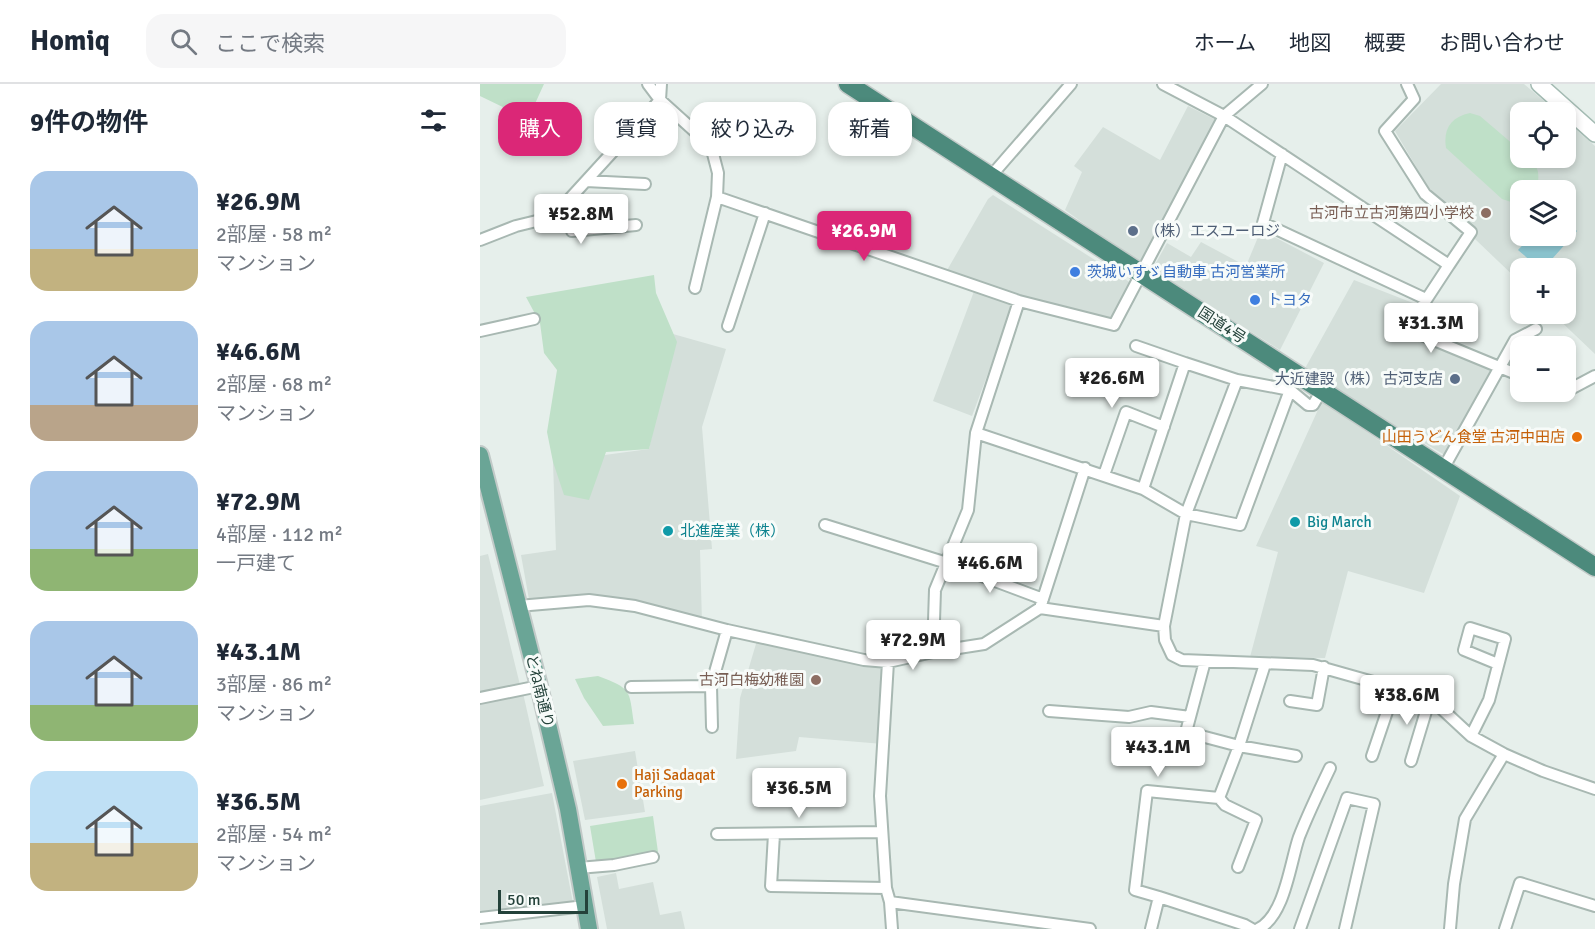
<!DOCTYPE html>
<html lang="ja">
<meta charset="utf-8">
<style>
:root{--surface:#fff;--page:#f6f6f7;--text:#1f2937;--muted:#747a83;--line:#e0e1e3;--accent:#db2777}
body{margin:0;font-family:Signika,"Noto Sans JP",sans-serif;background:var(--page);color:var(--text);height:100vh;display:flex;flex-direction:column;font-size:22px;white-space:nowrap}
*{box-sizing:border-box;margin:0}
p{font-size:20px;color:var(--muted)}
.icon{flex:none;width:33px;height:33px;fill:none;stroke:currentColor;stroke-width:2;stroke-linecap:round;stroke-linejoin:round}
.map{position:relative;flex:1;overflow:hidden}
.drawer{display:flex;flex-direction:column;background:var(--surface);width:480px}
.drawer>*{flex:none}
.top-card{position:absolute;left:18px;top:18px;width:570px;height:54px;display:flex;gap:12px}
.buttons{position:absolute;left:1030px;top:18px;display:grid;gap:12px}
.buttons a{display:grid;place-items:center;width:66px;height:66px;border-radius:12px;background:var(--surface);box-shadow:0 3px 9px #0003;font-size:30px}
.scale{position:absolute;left:18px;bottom:15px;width:90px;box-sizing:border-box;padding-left:6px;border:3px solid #24423a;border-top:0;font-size:16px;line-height:21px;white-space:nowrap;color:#24423a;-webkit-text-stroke:4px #f7fbf9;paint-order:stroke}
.price{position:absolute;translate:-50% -51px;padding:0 14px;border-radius:6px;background:#fff;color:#222;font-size:20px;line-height:39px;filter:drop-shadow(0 2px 3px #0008)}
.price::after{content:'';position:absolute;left:50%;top:36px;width:18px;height:14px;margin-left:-9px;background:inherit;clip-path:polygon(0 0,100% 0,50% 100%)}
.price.on{background:var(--accent);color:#fff}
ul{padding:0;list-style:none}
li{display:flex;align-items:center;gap:18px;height:150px;padding:0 30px}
li span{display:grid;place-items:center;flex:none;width:168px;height:120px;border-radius:18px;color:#555}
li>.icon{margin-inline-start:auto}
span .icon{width:72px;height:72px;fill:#fffc;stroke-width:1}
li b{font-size:26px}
h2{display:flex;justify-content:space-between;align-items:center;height:72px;padding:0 30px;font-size:26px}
.chip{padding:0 21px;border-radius:18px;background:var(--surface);box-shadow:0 3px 9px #0003;font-size:21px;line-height:54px}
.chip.on{background:var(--accent);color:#fff}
header{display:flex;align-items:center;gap:36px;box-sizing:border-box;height:84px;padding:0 30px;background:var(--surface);border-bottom:2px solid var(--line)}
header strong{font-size:28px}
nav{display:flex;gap:33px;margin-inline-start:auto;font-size:21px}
.search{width:420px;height:54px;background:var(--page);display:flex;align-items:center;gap:15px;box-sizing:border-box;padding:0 21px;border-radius:18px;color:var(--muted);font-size:22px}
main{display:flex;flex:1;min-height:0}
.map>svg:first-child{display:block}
.built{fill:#d4dfda;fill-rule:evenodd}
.green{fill:#bfe0c8}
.water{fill:#8ec9d4}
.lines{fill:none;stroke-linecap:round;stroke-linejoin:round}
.minor-casing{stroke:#a8b8b2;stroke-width:14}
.secondary-casing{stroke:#a4bbb3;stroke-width:18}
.primary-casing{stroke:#c2cac8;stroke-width:20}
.trunk-casing{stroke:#c2cac8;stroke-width:21}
.minor{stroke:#fff;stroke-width:10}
.secondary{stroke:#fff;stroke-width:15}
.primary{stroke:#6aa596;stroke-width:16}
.trunk{stroke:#4c8a7c;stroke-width:18}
.education-dot{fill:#8d6e63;stroke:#f7fbf9;stroke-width:2}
.service-dot{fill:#5c6f8a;stroke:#f7fbf9;stroke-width:2}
.shop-dot{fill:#3f7fe0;stroke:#f7fbf9;stroke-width:2}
.food-dot{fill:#e8710a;stroke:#f7fbf9;stroke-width:2}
.culture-dot{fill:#0f9aa8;stroke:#f7fbf9;stroke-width:2}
.labels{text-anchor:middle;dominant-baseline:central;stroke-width:6;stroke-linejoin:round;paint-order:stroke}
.education-label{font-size:15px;fill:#785e54;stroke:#f7fbf9;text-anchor:end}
.service-label{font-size:15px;fill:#4e5e75;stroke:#f7fbf9;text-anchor:start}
.shop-label{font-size:15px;fill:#366cbe;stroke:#f7fbf9;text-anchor:start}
.street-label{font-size:15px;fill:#24423a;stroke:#f7fbf9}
.food-label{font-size:15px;fill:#c56008;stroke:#f7fbf9;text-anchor:end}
.culture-label{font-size:15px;fill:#0d838f;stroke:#f7fbf9;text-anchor:start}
</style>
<header>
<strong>Homiq</strong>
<div class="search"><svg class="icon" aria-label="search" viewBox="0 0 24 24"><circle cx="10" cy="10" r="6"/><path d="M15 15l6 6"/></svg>ここで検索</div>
<nav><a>ホーム</a><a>地図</a><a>概要</a><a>お問い合わせ</a></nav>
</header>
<main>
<section class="drawer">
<h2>9件の物件<svg class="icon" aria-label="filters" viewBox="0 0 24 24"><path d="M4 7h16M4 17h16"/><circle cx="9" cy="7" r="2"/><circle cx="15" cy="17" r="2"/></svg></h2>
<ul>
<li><span style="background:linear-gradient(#a9c7e8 65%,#c2b280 0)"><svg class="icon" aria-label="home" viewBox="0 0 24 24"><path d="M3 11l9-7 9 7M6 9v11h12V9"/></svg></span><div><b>¥26.9M</b><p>2部屋 · 58 m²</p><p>マンション</p></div></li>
<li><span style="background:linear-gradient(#a9c7e8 70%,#b9a48a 0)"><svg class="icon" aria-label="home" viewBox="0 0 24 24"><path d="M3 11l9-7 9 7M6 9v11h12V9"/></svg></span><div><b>¥46.6M</b><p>2部屋 · 68 m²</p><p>マンション</p></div></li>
<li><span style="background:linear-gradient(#a9c7e8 65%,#8fb573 0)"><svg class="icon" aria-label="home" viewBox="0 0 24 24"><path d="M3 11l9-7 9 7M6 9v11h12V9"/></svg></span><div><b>¥72.9M</b><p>4部屋 · 112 m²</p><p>一戸建て</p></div></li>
<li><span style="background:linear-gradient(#a9c7e8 70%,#8fb573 0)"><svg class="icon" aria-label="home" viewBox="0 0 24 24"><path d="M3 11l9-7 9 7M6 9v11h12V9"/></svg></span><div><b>¥43.1M</b><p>3部屋 · 86 m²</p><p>マンション</p></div></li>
<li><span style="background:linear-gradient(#bfe0f5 60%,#c2b280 0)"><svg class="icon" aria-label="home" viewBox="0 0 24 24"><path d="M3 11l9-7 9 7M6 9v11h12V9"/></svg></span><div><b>¥36.5M</b><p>2部屋 · 54 m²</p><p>マンション</p></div></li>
</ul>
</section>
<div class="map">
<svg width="1115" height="845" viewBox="0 0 1115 845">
<rect width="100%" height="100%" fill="#e6efeb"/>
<path class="built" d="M961 0H1044L1077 28H1041V74H1086V37L1115 62V270L1073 230H1086V184H1041V199L996 156 948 103 915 47ZM1041 106H1086V152H1041Z
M708 22 736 36 661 181 585 126 602 88 594 82 623 43 680 76Z
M513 111 651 199 634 241 466 188 508 115Z
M781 146 844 179 800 266 672 186 687 159 711 173 721 158 766 182Z
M874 196 933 219 919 249 1012 284 967 370H963L823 288Z
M496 202 535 217 492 332 453 317Z
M193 250 246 265 222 343 232 465 220 466 222 539 109 516 50 521 41 471 76 466 73 378 169 365Z
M842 317 980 412 944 509 868 487 845 574 770 573 798 468 776 462Z
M8 470 40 601 0 609V472Z
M278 553 408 578 403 660 319 653 316 667 256 675 260 614Z
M43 609 64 702 0 716V618Z
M155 667 165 728 105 736 93 677Z
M72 709 93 819 0 831V722Z
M136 789 139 805 173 798 180 831 201 827 205 845H127L117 793Z"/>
<path class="green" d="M0 0H64L48 35 0 12Z
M990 29 1000 32 1041 67V74H1048C1060 83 1060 92 1056 106H1041V117L1031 118 1022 115 966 64C963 45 971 33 990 29Z
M174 191 176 209 197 258 169 365 126 368 109 416 84 411 73 378 67 348 77 286 64 269 60 239 46 213Z
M118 592C152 605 149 605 154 640L123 642 104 614 95 595Z
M173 732 178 768 116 778 110 742Z"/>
<path class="water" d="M1086 137 1097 147 1064 184H1059L1038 166 1051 152H1086Z"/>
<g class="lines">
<defs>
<path id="minor" d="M168 0 180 16 231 62 238 89 237 113 215 204
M683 0 744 32 969 181 927 245 1041 292
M927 0 934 15 905 47 945 110 991 148 969 181
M802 70 783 139 946 215
M511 92 591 0
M106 97 165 100
M237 113 539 217 634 241 744 32 782 0
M86 118 92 147 156 141
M0 156 36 142 73 133 180 16 181 0
M248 242 285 129
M0 247 54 235
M656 262 705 279
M842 306 833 321H828L810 306 757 296 706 430 684 542 685 556 692 571 702 576 833 581 950 614 991 652 1024 670 1063 687 1115 705
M1078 308 1083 309 1115 292
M496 349 663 405 706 430 760 441 810 306
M963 385 1035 256 1056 245
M624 391 646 328 684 343
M663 405 705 279 757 296
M345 441 467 479 563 515
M561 521 605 384
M38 522 109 516 155 522 247 546 384 576 408 578 453 568 504 560 560 524 684 542
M453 568 455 506 488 426 496 349 539 217
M725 577 706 648 759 662 816 672
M408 578 400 712 406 804 410 818 412 845
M151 603 231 602
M0 614 59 602
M810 617 837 621 844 583
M569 627 649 633 671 628 710 633
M232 643 231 602 247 546
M991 652 1009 616 1025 555 990 544 984 566 1018 580
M892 672 915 604
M931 677 950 614
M739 714 745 721 776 736 758 783
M237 750 402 748
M294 750 291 802 406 804
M98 784 134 781 173 773
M679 813 765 841 772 845
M410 818 610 845
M0 834 105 822
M671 845 679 813 655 806 667 707 739 714 759 662 785 580
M778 845C805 832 810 779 819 753 828 730 839 707 850 684
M820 845 867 714 894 720 865 845
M970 845 974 800 985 735 1024 670
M1025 845 1040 799 1115 822"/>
<path id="secondary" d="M1059 0 1115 50"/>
<path id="primary" d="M0 371 59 602 88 725 109 845"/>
<path id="trunk" d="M368 0 1115 483"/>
</defs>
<use href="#minor" class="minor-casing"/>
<use href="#secondary" class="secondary-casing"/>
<use href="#primary" class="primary-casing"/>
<use href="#trunk" class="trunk-casing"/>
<use href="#minor" class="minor"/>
<use href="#secondary" class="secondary"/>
<use href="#primary" class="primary"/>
<use href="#trunk" class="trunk"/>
</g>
<g class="education-dot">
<circle cx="1006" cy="129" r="6"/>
<circle cx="336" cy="596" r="6"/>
</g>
<g class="service-dot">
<circle cx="653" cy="147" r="6"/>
<circle cx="975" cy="295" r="6"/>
</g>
<g class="shop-dot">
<circle cx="595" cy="188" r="6"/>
<circle cx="775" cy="216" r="6"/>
</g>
<g class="food-dot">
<circle cx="1097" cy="353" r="6"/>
<circle cx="142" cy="700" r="6"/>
</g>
<g class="culture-dot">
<circle cx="815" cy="438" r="6"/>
<circle cx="188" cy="447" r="6"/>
</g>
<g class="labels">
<g class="education-label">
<text x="994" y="129">古河市立古河第四小学校</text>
<text x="324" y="596">古河白梅幼稚園</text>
</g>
<g class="service-label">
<text x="665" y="147">（株）エスユーロジ</text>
<text x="963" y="295" text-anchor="end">大近建設（株） 古河支店</text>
</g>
<g class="shop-label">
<text x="607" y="188">茨城いすゞ自動車 古河営業所</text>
<text x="787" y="216">トヨタ</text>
</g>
<g class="street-label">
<text transform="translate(742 241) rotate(33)">国道4号</text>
<text transform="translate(60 607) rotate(76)">とね南通り</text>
</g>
<g class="food-label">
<text x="1085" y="353">山田うどん食堂 古河中田店</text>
<text x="154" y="691" text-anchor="start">Haji Sadaqat<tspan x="154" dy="17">Parking</tspan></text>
</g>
<g class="culture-label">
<text x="827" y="438">Big March</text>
<text x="200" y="447">北進産業（株）</text>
</g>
</g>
</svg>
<div class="buttons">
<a><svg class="icon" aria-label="locate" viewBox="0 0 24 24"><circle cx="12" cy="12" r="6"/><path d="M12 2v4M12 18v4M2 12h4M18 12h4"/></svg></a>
<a><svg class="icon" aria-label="layers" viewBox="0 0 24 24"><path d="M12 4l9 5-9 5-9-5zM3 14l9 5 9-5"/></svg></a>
<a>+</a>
<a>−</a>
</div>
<div class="scale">50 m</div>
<b class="price" style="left:101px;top:161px">¥52.8M</b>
<b class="price on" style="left:384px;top:178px">¥26.9M</b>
<b class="price" style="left:951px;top:270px">¥31.3M</b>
<b class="price" style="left:632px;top:325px">¥26.6M</b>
<b class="price" style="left:510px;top:510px">¥46.6M</b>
<b class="price" style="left:433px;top:587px">¥72.9M</b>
<b class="price" style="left:927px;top:642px">¥38.6M</b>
<b class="price" style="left:678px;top:694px">¥43.1M</b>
<b class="price" style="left:319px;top:735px">¥36.5M</b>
<div class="top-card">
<a class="chip on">購入</a>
<a class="chip">賃貸</a>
<a class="chip">絞り込み</a>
<a class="chip">新着</a>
</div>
</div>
</main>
